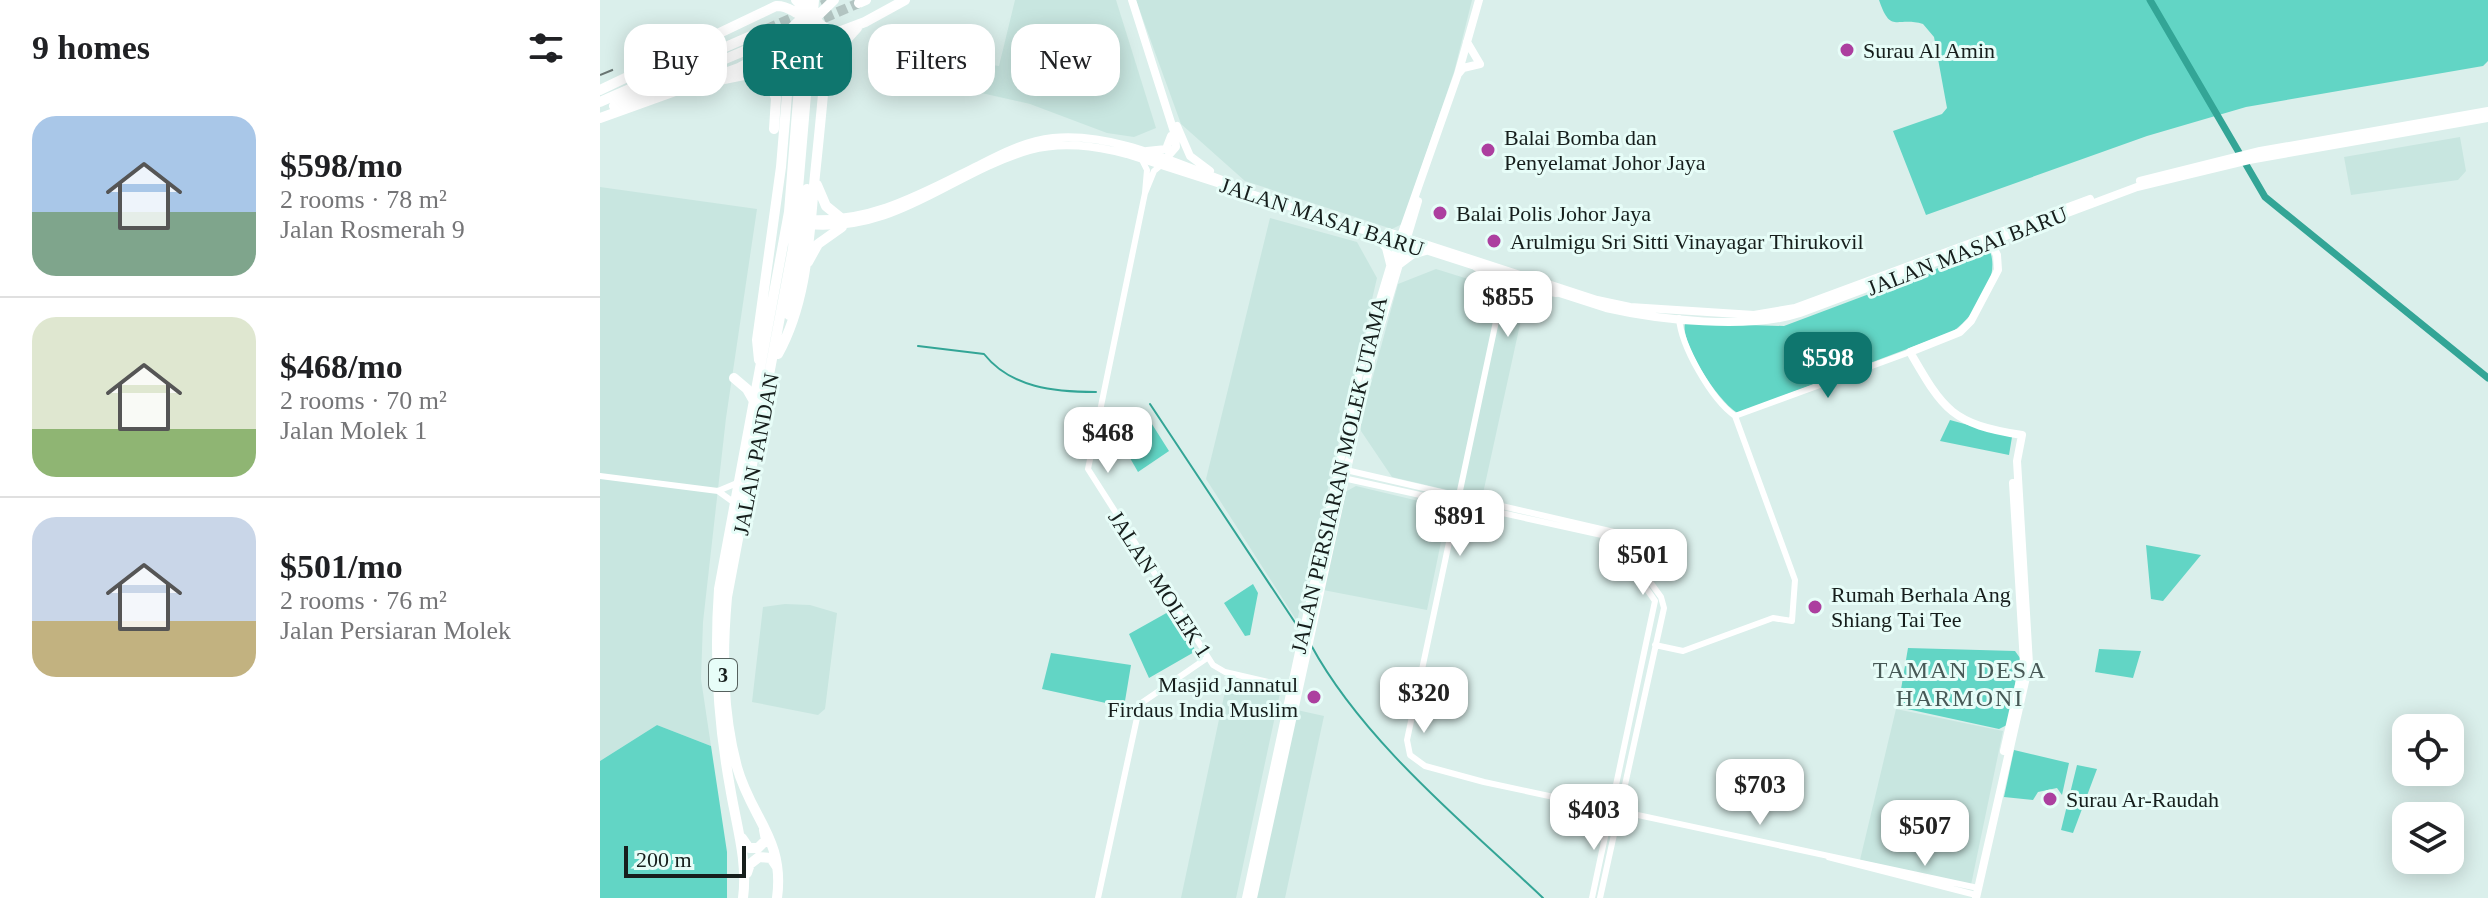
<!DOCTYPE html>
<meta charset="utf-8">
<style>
:root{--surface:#fff;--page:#f2f2f2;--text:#202124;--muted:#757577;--line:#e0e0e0;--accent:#0f766e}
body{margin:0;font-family:Georgia,serif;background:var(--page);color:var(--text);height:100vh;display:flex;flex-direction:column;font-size:30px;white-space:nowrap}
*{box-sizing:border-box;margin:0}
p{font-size:26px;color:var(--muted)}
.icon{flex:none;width:44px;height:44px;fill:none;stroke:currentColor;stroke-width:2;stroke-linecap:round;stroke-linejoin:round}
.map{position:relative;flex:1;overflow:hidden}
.panel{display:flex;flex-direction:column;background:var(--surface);width:600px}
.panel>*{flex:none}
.guide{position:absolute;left:24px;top:24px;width:760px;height:72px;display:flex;gap:16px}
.fabs{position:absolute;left:1792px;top:714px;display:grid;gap:16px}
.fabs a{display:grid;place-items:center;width:72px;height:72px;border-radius:16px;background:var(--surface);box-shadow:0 4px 20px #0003;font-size:40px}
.scale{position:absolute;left:24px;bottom:20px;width:122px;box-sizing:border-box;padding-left:8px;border:4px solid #161e1c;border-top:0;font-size:22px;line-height:28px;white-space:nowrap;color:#161e1c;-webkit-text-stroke:6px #e7fdf8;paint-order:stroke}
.price{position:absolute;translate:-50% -68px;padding:0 18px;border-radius:16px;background:#fff;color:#222;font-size:26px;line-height:52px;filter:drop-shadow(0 2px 4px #0008)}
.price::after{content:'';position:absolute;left:50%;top:48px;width:24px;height:18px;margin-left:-12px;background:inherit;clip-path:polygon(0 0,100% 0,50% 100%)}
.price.current{background:var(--accent);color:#fff}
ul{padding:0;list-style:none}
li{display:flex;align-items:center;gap:24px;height:200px;padding:0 32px}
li+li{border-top:2px solid var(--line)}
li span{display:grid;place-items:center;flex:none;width:224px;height:160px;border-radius:24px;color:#555}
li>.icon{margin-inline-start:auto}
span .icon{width:96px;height:96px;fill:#fffc;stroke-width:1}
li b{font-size:34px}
h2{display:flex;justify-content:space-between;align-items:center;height:96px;padding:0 32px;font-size:34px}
.tag{padding:0 28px;border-radius:24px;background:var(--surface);box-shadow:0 4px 20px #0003;font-size:28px;line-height:72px}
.tag.current{background:var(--accent);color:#fff}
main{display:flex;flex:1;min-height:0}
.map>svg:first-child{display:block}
.built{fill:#c8e6e0}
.green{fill:#62d5c5}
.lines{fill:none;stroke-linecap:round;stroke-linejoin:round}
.stream{stroke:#33a596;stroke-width:2}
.river{stroke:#33a596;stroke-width:7}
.highway-tunnel{stroke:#b3c5c2;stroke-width:10;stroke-dasharray:10 5;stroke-linecap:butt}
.secondary{stroke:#fff;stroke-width:6}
.primary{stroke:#fff;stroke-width:8}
.highway{stroke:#fff;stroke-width:10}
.rail{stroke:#697673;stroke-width:2;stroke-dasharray:14 14;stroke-linecap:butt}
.poi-dot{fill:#ac3f9f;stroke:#e7fdf8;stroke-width:3}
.labels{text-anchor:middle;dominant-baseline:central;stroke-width:6;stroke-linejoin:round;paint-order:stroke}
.shield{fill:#e7fdf8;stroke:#55615e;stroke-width:2}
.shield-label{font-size:20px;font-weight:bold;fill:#161e1c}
.poi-label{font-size:22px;fill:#161e1c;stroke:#e7fdf8;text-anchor:start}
.street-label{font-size:22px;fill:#161e1c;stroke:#e7fdf8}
.neighbourhood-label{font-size:24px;letter-spacing:2px;fill:#475956;stroke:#e7fdf8}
</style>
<main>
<section class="panel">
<h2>9 homes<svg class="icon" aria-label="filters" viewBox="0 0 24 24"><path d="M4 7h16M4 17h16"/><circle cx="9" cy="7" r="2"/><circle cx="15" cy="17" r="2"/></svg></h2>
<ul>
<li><span style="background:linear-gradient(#a9c7e8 60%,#7fa58c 0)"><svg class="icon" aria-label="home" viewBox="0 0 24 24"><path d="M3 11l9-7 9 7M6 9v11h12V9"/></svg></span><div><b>$598/mo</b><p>2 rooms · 78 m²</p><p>Jalan Rosmerah 9</p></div></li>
<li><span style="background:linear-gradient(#dfe7d0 70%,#8fb573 0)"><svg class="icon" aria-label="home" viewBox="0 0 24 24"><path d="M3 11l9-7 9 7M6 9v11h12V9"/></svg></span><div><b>$468/mo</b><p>2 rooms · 70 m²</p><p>Jalan Molek 1</p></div></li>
<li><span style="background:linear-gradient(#c9d6e8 65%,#c2b280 0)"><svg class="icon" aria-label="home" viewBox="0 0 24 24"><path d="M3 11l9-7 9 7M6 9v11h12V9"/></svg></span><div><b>$501/mo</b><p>2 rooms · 76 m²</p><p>Jalan Persiaran Molek</p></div></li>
</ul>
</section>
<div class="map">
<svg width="1888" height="898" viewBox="0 0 1888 898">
<rect width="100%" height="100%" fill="#daefeb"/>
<path class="built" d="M415 0H516L556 128 534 137 507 133 430 104 350 86 356 60 399 66Z
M536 0H872L854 72 802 224 792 229 645 181 581 124Z
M1860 137 1866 171 1858 180 1751 195 1744 157Z
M0 187 157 209 126 418 103 622 101 679 111 746 57 725 0 761Z
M670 218 757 242 777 278 697 621 606 479Z
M836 269 926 297 882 498 792 477 759 428 798 284Z
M756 486 848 508 827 610 723 590 745 492Z
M185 604 210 605 237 613 225 709 218 715 152 702 163 607Z
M627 682 680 693 636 898H581Z
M1296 709 1403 731 1371 885 1260 860Z
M697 710 724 716 685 898H656Z"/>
<path class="green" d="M1279 0H1888V61L1883 66 1646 107 1547 136 1326 215 1293 131 1342 114 1347 108 1334 37 1323 24C1296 16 1291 35 1279 0Z
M1389 249C1402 276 1375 316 1352 332L1138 413C1119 403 1080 343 1085 323L1184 326Z
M543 410 569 451 538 472 530 458Z
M1350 420 1412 437 1409 455 1340 441Z
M1546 545 1601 555 1563 601 1551 599Z
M653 584 658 593 650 635 645 636 624 603Z
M570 611 596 651 549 678 529 634Z
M1308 648 1415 651 1420 658 1407 725 1399 729 1298 707Z
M1499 649 1541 651 1533 678 1495 672Z
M451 653 531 665 524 707 442 689Z
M57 725 111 746 127 852V898H0V761Z
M1414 750 1469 763 1462 795 1457 788 1438 792 1433 800 1404 797Z
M1477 765 1497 769 1473 833 1461 830Z"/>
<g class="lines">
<path class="stream" d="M318 346 384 354C411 388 455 392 496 392
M550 404 698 627
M711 645C763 741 864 823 943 898"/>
<path class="river" d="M1550 0 1665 197 1888 378"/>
<path class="highway-tunnel" d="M210 24 259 3
M153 35 232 1
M156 46 184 35"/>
<path class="secondary" d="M542 160 547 170 545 193 488 469 613 665 625 672 690 687
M545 193 554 171 560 166
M876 268 896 282 902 293 807 740 810 755 825 766 884 782 1378 888
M902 293 915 287 956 294
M1135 416 1310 352
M746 470 1014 532 1061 597 1064 608 1000 898
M0 476 118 491 137 483
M743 478 1011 537 1055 601 992 898
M118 491 136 504
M1055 645 1083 651 1173 618 1192 621 1195 580 1135 416C1111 399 1081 346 1079 318
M1228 857 1376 895
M498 898 540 704 607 658"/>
<path class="primary" d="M532 0 575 135 576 147 563 162
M859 73 863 68 880 64 867 42
M577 126 590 156 610 171
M547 151 566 149 571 136
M1540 181 1660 151 1888 111
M207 219C272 223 322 193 379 165 402 153 426 141 453 138 513 132 575 163 630 183
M207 225C298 233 350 173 430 150 462 141 495 146 527 154L1006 308C1059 320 1148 330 1200 313L1537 187 1649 160 1888 118
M788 232 997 300 1030 307 1154 315 1195 308 1490 199
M775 234 786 248 790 264
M800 264 812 255 826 251
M1404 751 1424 663 1413 483
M646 898 762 360 790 267 858 74 879 0
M653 898 773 351 818 201
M1376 898 1429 664 1417 461 1422 435C1352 424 1344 411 1310 352L1360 332 1371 321 1398 270 1397 255 1390 242"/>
<path class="highway" d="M196 0 222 26 236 33 265 22 305 0
M259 3 266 0
M143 67C164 67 174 73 185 92
M229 70 237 50 257 28
M119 80 149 74 169 81 176 98 174 129
M0 90 176 6C198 5 226 38 226 59 223 98 219 137 215 175 209 235 208 300 178 354
M0 102 153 35
M14 106 156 46
M0 118 139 68 165 54 205 15
M217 185 226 206 242 219
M208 262 218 244 242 227
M189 315 207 189
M159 360 157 340 181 167 191 47 197 36 234 0
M134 378 147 389 155 403
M142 838 149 848H158L166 840 164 830
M147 873 150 864 159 857 171 858 177 867
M143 898C148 861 136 824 130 787 118 721 114 657 119 589L189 212 206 0
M177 898C185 839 151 818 137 767 122 711 122 654 127 597L193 248 214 0"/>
<path class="rail" d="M0 75 74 45"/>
</g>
<g class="poi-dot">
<circle cx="1247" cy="50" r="8"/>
<circle cx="888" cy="150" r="8"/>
<circle cx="840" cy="213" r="8"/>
<circle cx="894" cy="241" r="8"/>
<circle cx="1215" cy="607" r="8"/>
<circle cx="714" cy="697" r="8"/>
<circle cx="1450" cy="799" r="8"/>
</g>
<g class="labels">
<rect class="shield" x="109" y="659" width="28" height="32" rx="6"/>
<g class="shield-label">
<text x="123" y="675">3</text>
</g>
<g class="poi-label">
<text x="1263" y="50">Surau Al Amin</text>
<text x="904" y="137">Balai Bomba dan<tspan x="904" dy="25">Penyelamat Johor Jaya</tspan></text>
<text x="856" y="213">Balai Polis Johor Jaya</text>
<text x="910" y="241">Arulmigu Sri Sitti Vinayagar Thirukovil</text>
<text x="1231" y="594">Rumah Berhala Ang<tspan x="1231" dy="25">Shiang Tai Tee</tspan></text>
<text x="698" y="684" text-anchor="end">Masjid Jannatul<tspan x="698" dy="25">Firdaus India Muslim</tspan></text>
<text x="1466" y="799">Surau Ar-Raudah</text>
</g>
<g class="street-label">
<text transform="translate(722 217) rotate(18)">JALAN MASAI BARU</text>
<text transform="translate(1367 251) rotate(-21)">JALAN MASAI BARU</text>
<text transform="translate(156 454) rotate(-79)">JALAN PANDAN</text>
<text transform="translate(739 475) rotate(-77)">JALAN PERSIARAN MOLEK UTAMA</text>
<text transform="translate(560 584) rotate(57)">JALAN MOLEK 1</text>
</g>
<g class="neighbourhood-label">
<text x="1360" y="670">TAMAN DESA<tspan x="1360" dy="28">HARMONI</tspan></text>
</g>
</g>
</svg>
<div class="fabs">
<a><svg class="icon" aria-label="locate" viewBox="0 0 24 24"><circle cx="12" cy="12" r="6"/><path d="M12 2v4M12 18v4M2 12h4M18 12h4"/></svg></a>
<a><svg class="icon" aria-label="layers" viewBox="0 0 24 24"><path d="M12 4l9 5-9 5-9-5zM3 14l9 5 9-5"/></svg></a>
</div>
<div class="scale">200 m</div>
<b class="price" style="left:908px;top:339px">$855</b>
<b class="price current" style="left:1228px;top:400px">$598</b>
<b class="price" style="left:508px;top:475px">$468</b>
<b class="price" style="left:860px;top:558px">$891</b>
<b class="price" style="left:1043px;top:597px">$501</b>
<b class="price" style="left:824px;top:735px">$320</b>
<b class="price" style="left:1160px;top:827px">$703</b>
<b class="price" style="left:994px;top:852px">$403</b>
<b class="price" style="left:1325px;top:868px">$507</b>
<div class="guide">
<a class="tag">Buy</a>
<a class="tag current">Rent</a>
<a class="tag">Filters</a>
<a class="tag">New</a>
</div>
</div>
</main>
